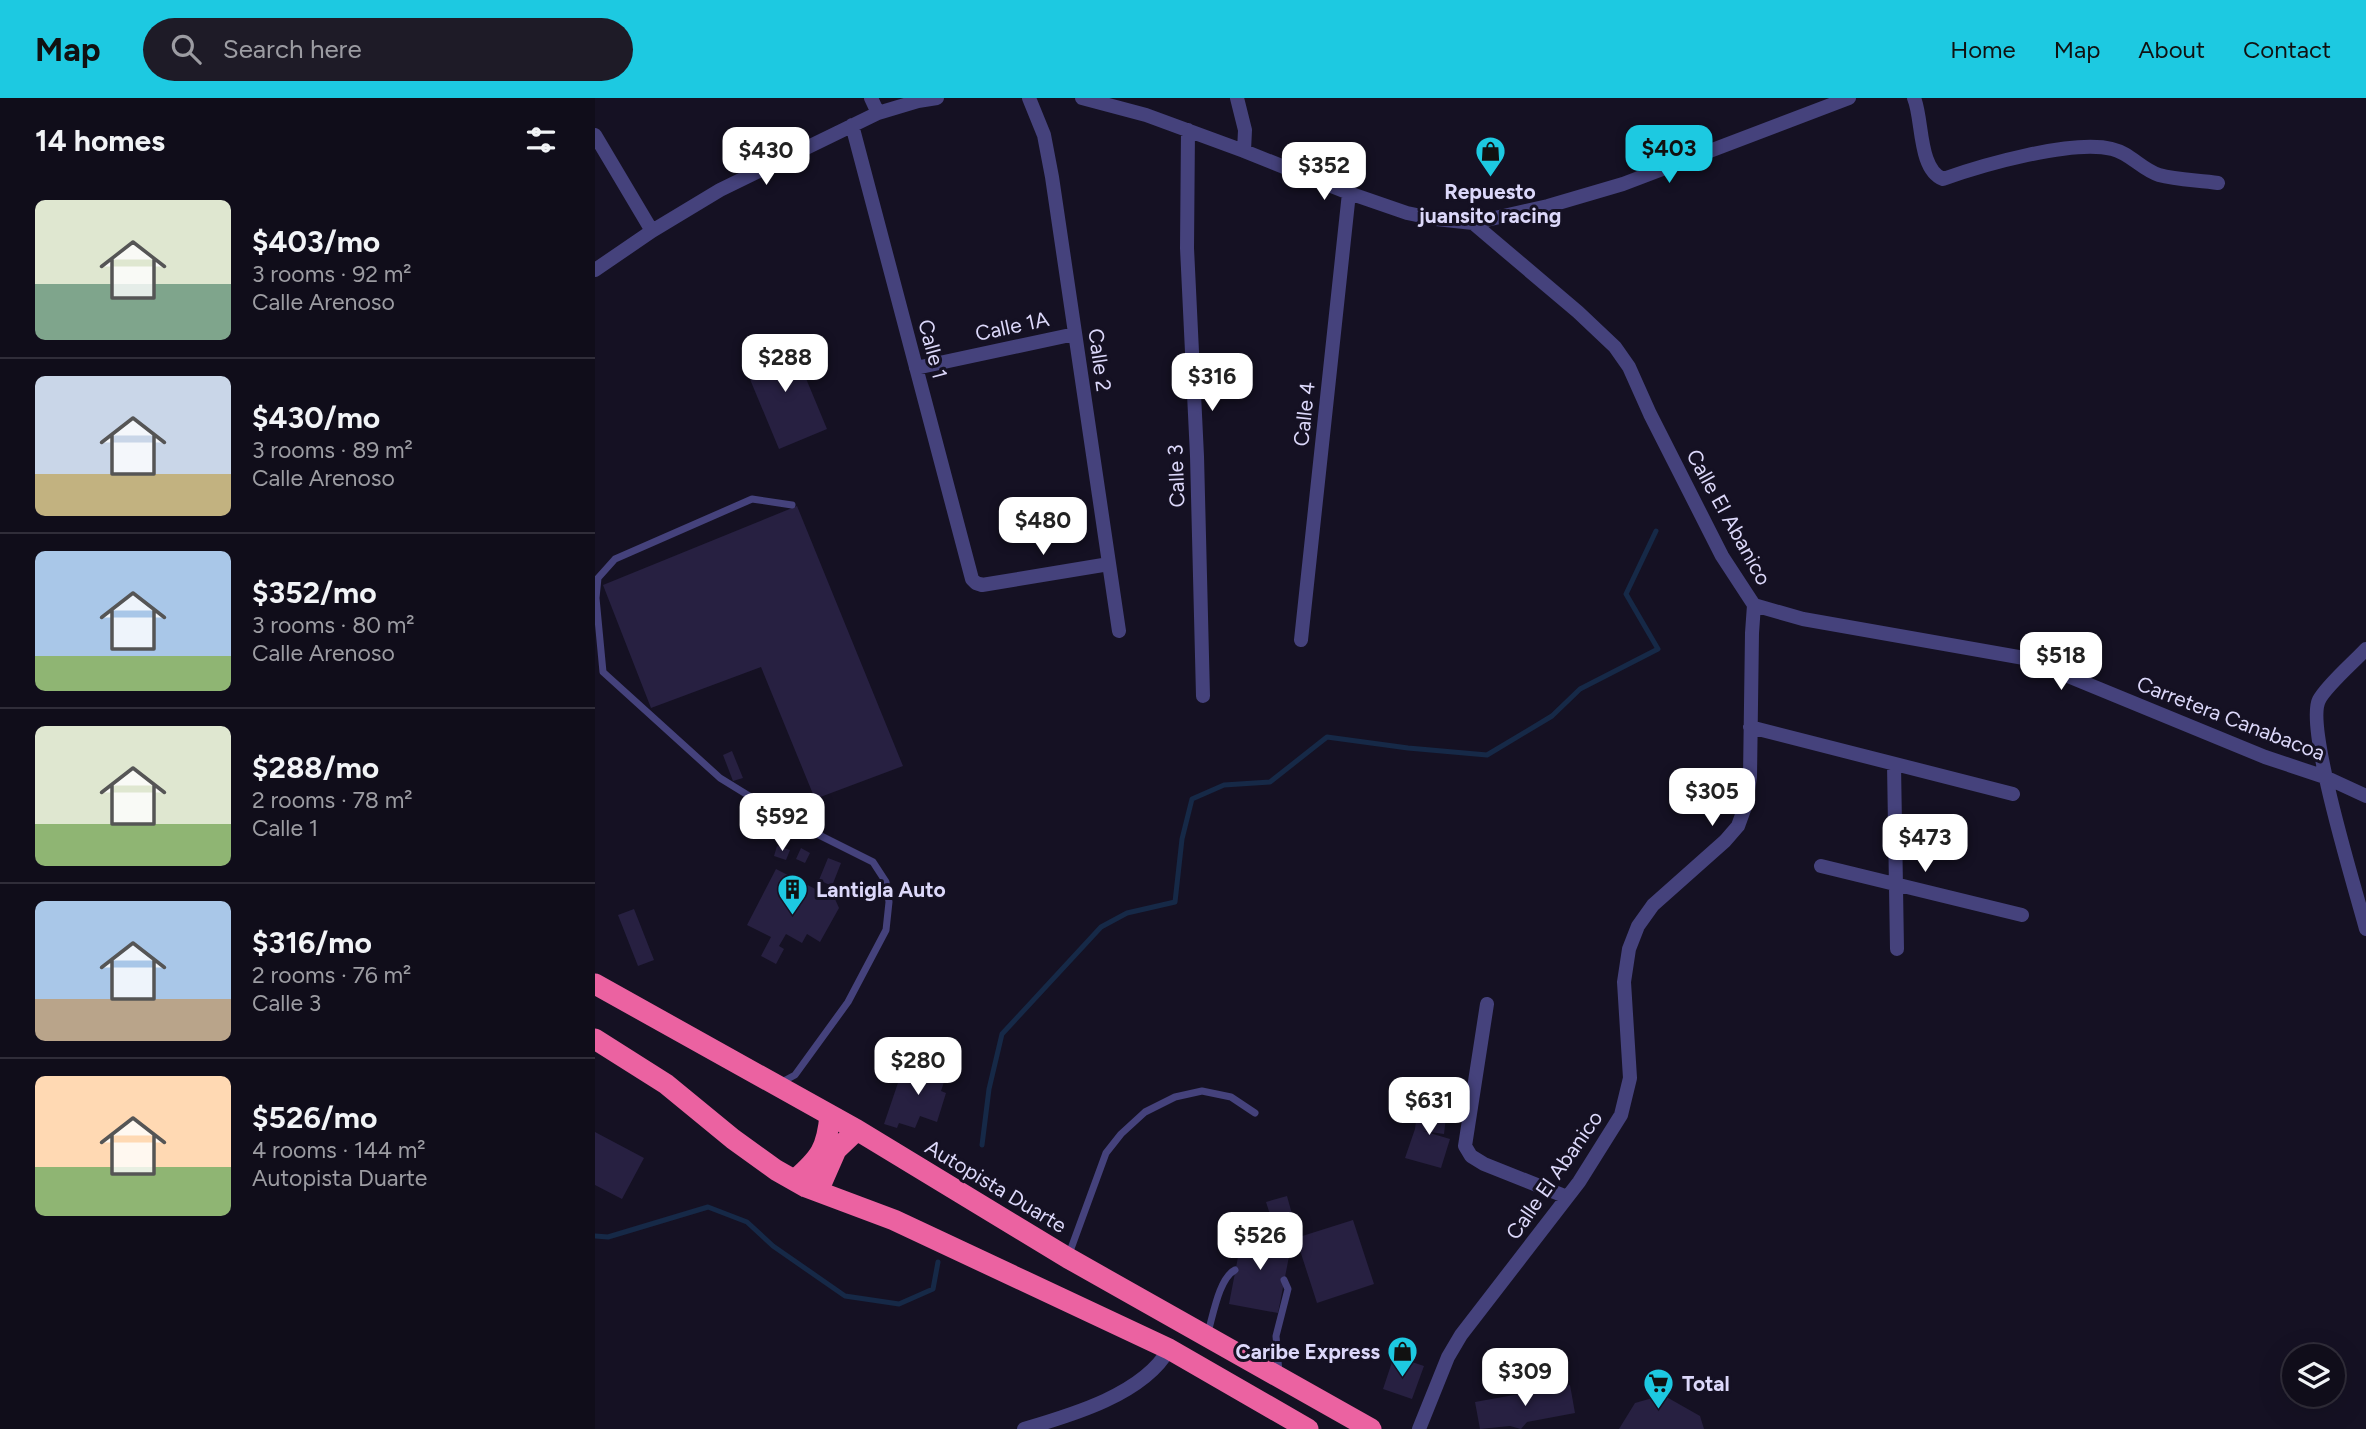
<!DOCTYPE html>
<meta charset="utf-8">
<style>
:root{--surface:#100d1a;--page:#1e1b27;--text:#f1f3f6;--muted:#9c9ca2;--line:#302d39;--accent:#1dc9e1}
body{margin:0;font-family:Figtree,sans-serif;background:var(--page);color:var(--text);height:100vh;display:flex;flex-direction:column;font-size:26px;white-space:nowrap}
*{box-sizing:border-box;margin:0}
p{font-size:23px;color:var(--muted)}
.icon{flex:none;width:38px;height:38px;fill:none;stroke:currentColor;stroke-width:2;stroke-linecap:round;stroke-linejoin:round}
.map{position:relative;flex:1;overflow:hidden}
.panel{display:flex;flex-direction:column;background:var(--surface);width:595px}
.panel>*{flex:none}
.tools{position:absolute;left:1687px;top:1246px;display:grid;gap:14px}
.tools a{display:grid;place-items:center;width:63px;height:63px;border-radius:50%;background:var(--surface);box-shadow:0 7px 28px #0002,0 0 0 2px var(--line);font-size:35px}
.price{position:absolute;translate:-50% -60px;padding:0 16px;border-radius:14px;background:#fff;color:#222;font-size:23px;line-height:46px;filter:drop-shadow(0 2px 4px #0008)}
.price::after{content:'';position:absolute;left:50%;top:42px;width:21px;height:16px;margin-left:-10px;background:inherit;clip-path:polygon(0 0,100% 0,50% 100%)}
.price.current{background:var(--accent);color:#111}
ul{padding:0;list-style:none}
li{display:flex;align-items:center;gap:21px;height:175px;padding:0 35px}
li+li{border-top:2px solid var(--line)}
li span{display:grid;place-items:center;flex:none;width:196px;height:140px;border-radius:10px;color:#555}
li>.icon{margin-inline-start:auto}
span .icon{width:84px;height:84px;fill:#fffc;stroke-width:1}
li b{font-size:30px}
h2{display:flex;justify-content:space-between;align-items:center;height:84px;padding:0 35px;font-size:30px}
header{display:flex;align-items:center;gap:42px;box-sizing:border-box;height:98px;padding:0 35px;background:var(--accent);color:#111}
header strong{font-size:33px}
nav{display:flex;gap:38px;margin-inline-start:auto;font-size:24px}
.search{width:490px;height:63px;background:var(--page);display:flex;align-items:center;gap:18px;box-sizing:border-box;padding:0 24px;border-radius:38px;color:var(--muted);font-size:26px}
main{display:flex;flex:1;min-height:0}
.map>svg:first-child{display:block}
.lines{fill:none;stroke-linecap:round;stroke-linejoin:round}
.stream{stroke:#162947;stroke-width:5}
.building{fill:#272041}
.lane{stroke:#45427c;stroke-width:7}
.street{stroke:#45427c;stroke-width:14}
.highway{stroke:#eb62a1;stroke-width:21}
.labels{text-anchor:middle;dominant-baseline:central;stroke-width:6;stroke-linejoin:round;paint-order:stroke}
.poi-label{font-size:21px;font-weight:bold;fill:#dcd8fa;stroke:#151123;text-anchor:start}
.street-label{font-size:21px;fill:#dcd8fa;stroke:#151123}
</style>
<header>
<strong>Map</strong>
<div class="search"><svg class="icon" aria-label="search" viewBox="0 0 24 24"><circle cx="10" cy="10" r="6"/><path d="M15 15l6 6"/></svg>Search here</div>
<nav><a>Home</a><a>Map</a><a>About</a><a>Contact</a></nav>
</header>
<main>
<section class="panel">
<h2>14 homes<svg class="icon" aria-label="filters" viewBox="0 0 24 24"><path d="M4 7h16M4 17h16"/><circle cx="9" cy="7" r="2"/><circle cx="15" cy="17" r="2"/></svg></h2>
<ul>
<li><span style="background:linear-gradient(#dfe7d0 60%,#7fa58c 0)"><svg class="icon" aria-label="home" viewBox="0 0 24 24"><path d="M3 11l9-7 9 7M6 9v11h12V9"/></svg></span><div><b>$403/mo</b><p>3 rooms · 92 m²</p><p>Calle Arenoso</p></div></li>
<li><span style="background:linear-gradient(#c9d6e8 70%,#c2b280 0)"><svg class="icon" aria-label="home" viewBox="0 0 24 24"><path d="M3 11l9-7 9 7M6 9v11h12V9"/></svg></span><div><b>$430/mo</b><p>3 rooms · 89 m²</p><p>Calle Arenoso</p></div></li>
<li><span style="background:linear-gradient(#a9c7e8 75%,#8fb573 0)"><svg class="icon" aria-label="home" viewBox="0 0 24 24"><path d="M3 11l9-7 9 7M6 9v11h12V9"/></svg></span><div><b>$352/mo</b><p>3 rooms · 80 m²</p><p>Calle Arenoso</p></div></li>
<li><span style="background:linear-gradient(#dfe7d0 70%,#8fb573 0)"><svg class="icon" aria-label="home" viewBox="0 0 24 24"><path d="M3 11l9-7 9 7M6 9v11h12V9"/></svg></span><div><b>$288/mo</b><p>2 rooms · 78 m²</p><p>Calle 1</p></div></li>
<li><span style="background:linear-gradient(#a9c7e8 70%,#b9a48a 0)"><svg class="icon" aria-label="home" viewBox="0 0 24 24"><path d="M3 11l9-7 9 7M6 9v11h12V9"/></svg></span><div><b>$316/mo</b><p>2 rooms · 76 m²</p><p>Calle 3</p></div></li>
<li><span style="background:linear-gradient(#ffd9b3 65%,#8fb573 0)"><svg class="icon" aria-label="home" viewBox="0 0 24 24"><path d="M3 11l9-7 9 7M6 9v11h12V9"/></svg></span><div><b>$526/mo</b><p>4 rooms · 144 m²</p><p>Autopista Duarte</p></div></li>
</ul>
</section>
<div class="map">
<svg width="1771" height="1331" viewBox="0 0 1771 1331">
<rect width="100%" height="100%" fill="#151123"/>
<g class="lines">
<path class="stream" d="M387 1047 394 991 407 936 506 829 532 815 580 804 587 741 597 701 629 687 675 684 732 639 813 650 892 657 957 618 985 591 1063 551 1031 496 1061 433
M0 1138 13 1139 113 1109 152 1124 178 1148 250 1198 304 1206 338 1191 343 1164"/>
</g>
<path class="building" d="M195 242 232 331 184 351 147 262Z
M202 408 308 668 220 701 166 569 56 610 8 487Z
M137 653 148 680 138 683 128 657Z
M182 748 195 752 191 762 179 758Z
M206 750 215 755 210 765 201 761Z
M233 760 246 765 237 788 224 782Z
M181 771 240 801 244 810 225 844 212 836 207 845 191 836 184 848 189 851 181 866 166 858 176 839 152 827Z
M39 811 59 862 43 868 23 817Z
M333 958 349 964 343 982 349 984 346 993 351 995 342 1024 325 1018 320 1030 304 1025 302 1030 289 1026 306 976 325 983Z
M823 1007 852 1011 849 1036 828 1033 855 1041 846 1070 810 1060 820 1031Z
M0 1034 49 1060 27 1101 0 1087Z
M692 1098 700 1127 691 1130 690 1126 679 1129 671 1104Z
M758 1122 779 1186 722 1205 701 1140Z
M648 1133 697 1143 683 1215 634 1206Z
M799 1258 829 1268 817 1301 788 1291Z
M975 1287 980 1315 932 1324 926 1331 915 1328 885 1331 880 1304Z
M1068 1297 1105 1318 1109 1331H1024L1040 1305Z"/>
<g class="lines">
<path class="lane" d="M185 985 200 977 253 904 291 832 294 804 291 784 278 764 188 719 125 680 8 574 1 500 3 480 20 461 157 401 197 407
M474 1156 511 1055 526 1036 550 1014 580 999 607 993 636 999 660 1015
M613 1234C618 1218 624 1180 640 1172
M684 1275 681 1238 693 1191 689 1182"/>
<path class="street" d="M276 0 283 15
M434 0 449 37 457 79 524 533
M487 0 551 17 649 53 754 95 812 115 841 121 878 125 953 108 1028 86 1254 0
M642 0 650 32 649 53
M1319 0C1328 21 1323 71 1348 81 1387 67 1478 41 1517 51 1535 55 1547 72 1564 77 1582 82 1604 82 1623 85
M257 27 377 481 381 485 387 487 514 466
M593 32 592 150 602 358 608 598
M0 37 57 133
M0 172 57 133 125 92 283 15 323 3 342 0
M321 270 480 236
M1159 507 1208 521 1429 560 1670 659 1730 679 1771 698
M706 542 754 95
M1771 551C1759 564 1731 588 1724 602 1710 629 1761 793 1771 831
M1155 629 1418 696
M1299 666 1302 851
M1226 768 1427 817
M892 906 870 1048 876 1058 889 1066 972 1099
M429 1331C477 1317 549 1296 574 1251
M824 1331 853 1259 866 1237 984 1084 1026 1017 1035 980 1029 884 1034 851 1043 828 1058 807 1130 743 1143 728 1151 706 1155 679 1157 535 1159 507 1127 458 1055 316 1034 269 1020 249 983 214 878 125"/>
<path class="highway" d="M0 886 262 1032 473 1160 776 1331
M0 941 71 986 138 1041 181 1072 211 1089 299 1122 574 1251 713 1331
M200 1082C225 1060 232 1051 235 1017
M223 1093 241 1052 262 1032"/>
</g>
<defs>
<symbol id="shop-pin" viewBox="-11 -11 22 30"><path d="M0 17L-7.5 6A9.5 9.5 0 1 1 7.5 6Z" fill="#1dc9e1" stroke="#151123"/><path d="M-5-2.5h2.3a2.7 3.5 0 0 1 5.4 0H5L5.5 6h-11ZM-1.5-2.5h3a1.5 2.3 0 0 0-3 0Z" fill="#111"/></symbol>
<symbol id="building-pin" viewBox="-11 -11 22 30"><path d="M0 17L-7.5 6A9.5 9.5 0 1 1 7.5 6Z" fill="#1dc9e1" stroke="#151123"/><path d="M-4-6H4V6H1V3H-1V6H-4ZM-2.5-4.3h1.7v1.8h-1.7ZM.8-4.3h1.7v1.8H.8ZM-2.5-1h1.7V.8h-1.7ZM.8-1h1.7V.8H.8Z" fill="#111"/></symbol>
<symbol id="supermarket-pin" viewBox="-11 -11 22 30"><path d="M0 17L-7.5 6A9.5 9.5 0 1 1 7.5 6Z" fill="#1dc9e1" stroke="#151123"/><path d="M-6-5.5h2.5l.6 2H6L4.5 2H-2.5L-4.4-4H-6ZM-1.5 3.2a1.3 1.3 0 1 0 .1 0ZM3 3.2a1.3 1.3 0 1 0 .1 0Z" fill="#111"/></symbol>
</defs>
<g fill-rule="evenodd">
<use href="#shop-pin" x="878" y="36" width="35" height="47"/>
<use href="#building-pin" x="180" y="774" width="35" height="47"/>
<use href="#shop-pin" x="790" y="1236" width="35" height="47"/>
<use href="#supermarket-pin" x="1046" y="1268" width="35" height="47"/>
</g>
<g class="labels">
<g class="poi-label">
<text x="895" y="93" text-anchor="middle">Repuesto<tspan x="895" dy="24">juansito racing</tspan></text>
<text x="221" y="791">Lantigla Auto</text>
<text x="785" y="1253" text-anchor="end">Caribe Express</text>
<text x="1087" y="1285">Total</text>
</g>
<g class="street-label">
<text transform="translate(417 228) rotate(-12)">Calle 1A</text>
<text transform="translate(338 251) rotate(75)">Calle 1</text>
<text transform="translate(505 262) rotate(82)">Calle 2</text>
<text transform="translate(709 316) rotate(-84)">Calle 4</text>
<text transform="translate(581 378) rotate(-92)">Calle 3</text>
<text transform="translate(1134 419) rotate(61)">Calle El Abanico</text>
<text transform="translate(1636 620) rotate(21)">Carretera Canabacoa</text>
<text transform="translate(959 1077) rotate(-55)">Calle El Abanico</text>
<text transform="translate(401 1088) rotate(31)">Autopista Duarte</text>
</g>
</g>
</svg>
<div class="tools">
<a><svg class="icon" aria-label="layers" viewBox="0 0 24 24"><path d="M12 4l9 5-9 5-9-5zM3 14l9 5 9-5"/></svg></a>
</div>
<b class="price current" style="left:1074px;top:87px">$403</b>
<b class="price" style="left:171px;top:89px">$430</b>
<b class="price" style="left:729px;top:104px">$352</b>
<b class="price" style="left:190px;top:296px">$288</b>
<b class="price" style="left:617px;top:315px">$316</b>
<b class="price" style="left:448px;top:459px">$480</b>
<b class="price" style="left:1466px;top:594px">$518</b>
<b class="price" style="left:1117px;top:730px">$305</b>
<b class="price" style="left:187px;top:755px">$592</b>
<b class="price" style="left:1330px;top:776px">$473</b>
<b class="price" style="left:323px;top:999px">$280</b>
<b class="price" style="left:834px;top:1039px">$631</b>
<b class="price" style="left:665px;top:1174px">$526</b>
<b class="price" style="left:930px;top:1310px">$309</b>
</div>
</main>
